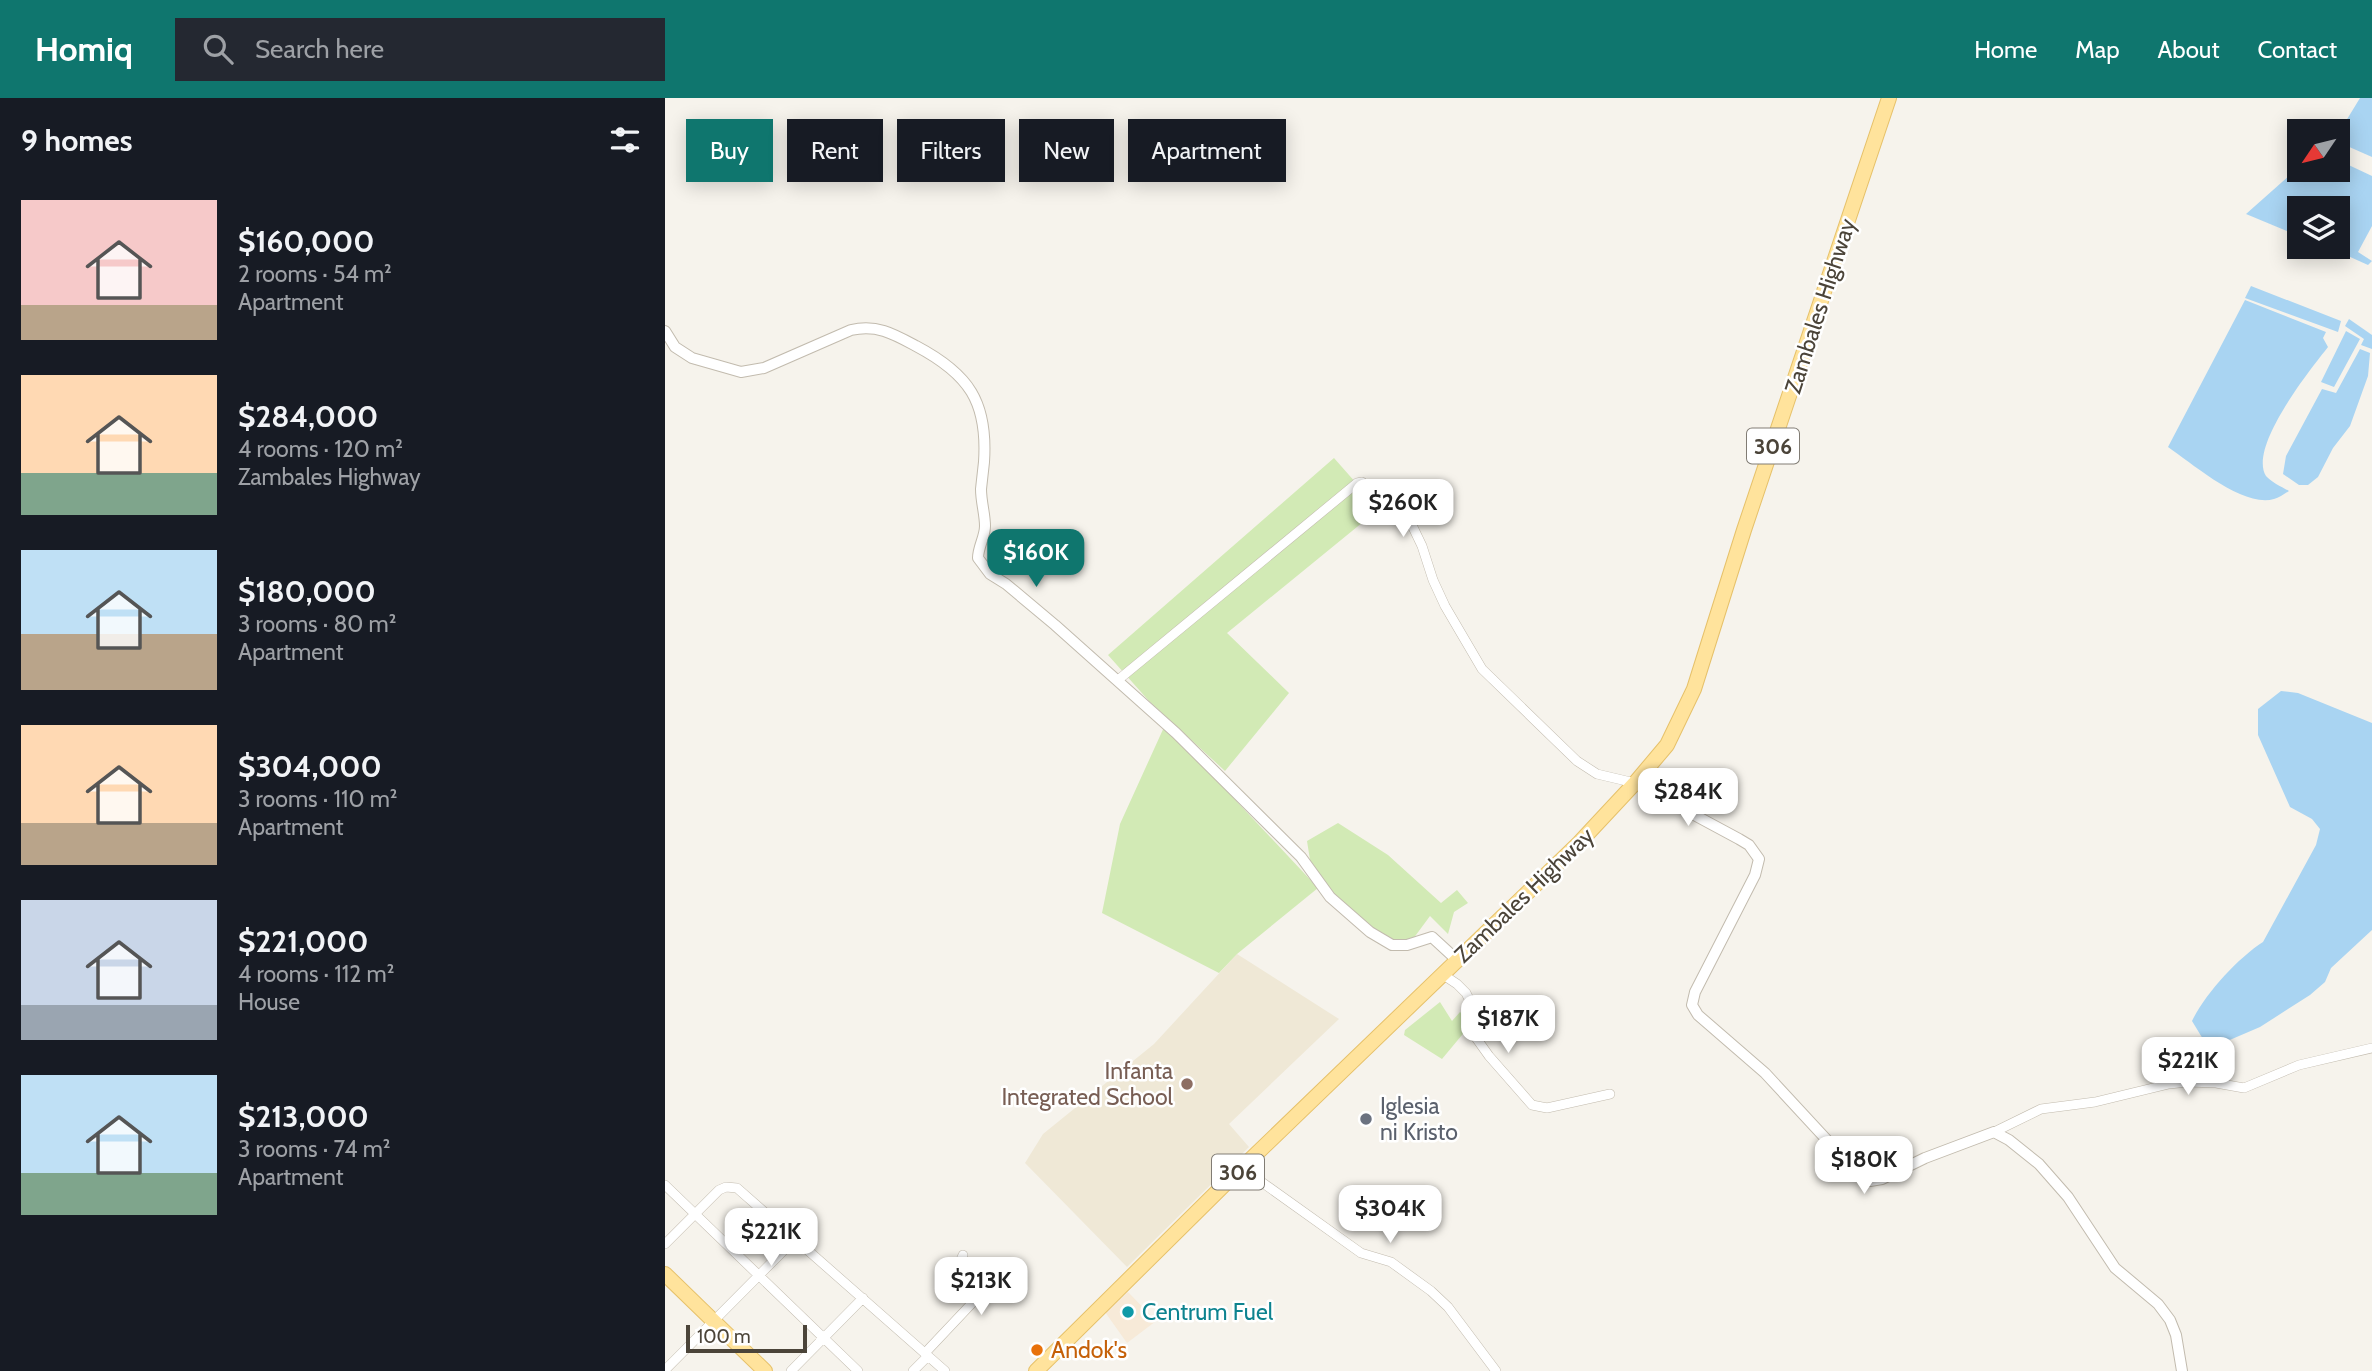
<!DOCTYPE html>
<meta charset="utf-8">
<style>
:root{--surface:#171b24;--page:#242831;--text:#f1f3f6;--muted:#9ea1a6;--accent:#0f766e}
body{margin:0;font-family:Cabin,sans-serif;background:var(--page);color:var(--text);height:100vh;display:flex;flex-direction:column;font-size:26px;white-space:nowrap}
*{box-sizing:border-box;margin:0}
p{font-size:23px;color:var(--muted)}
.icon{flex:none;width:38px;height:38px;fill:none;stroke:currentColor;stroke-width:2;stroke-linecap:round;stroke-linejoin:round}
.map{position:relative;flex:1;overflow:hidden}
.drawer{display:flex;flex-direction:column;background:var(--surface);width:665px}
.drawer>*{flex:none}
.hud{position:absolute;left:21px;top:21px;width:665px;height:63px;display:flex;gap:14px}
.needle{width:46px;rotate:235deg}
.fabs{position:absolute;left:1622px;top:21px;display:grid;gap:14px}
.fabs a{display:grid;place-items:center;width:63px;height:63px;border-radius:0px;background:var(--surface);box-shadow:0 4px 18px #0003;font-size:35px}
.scale{position:absolute;left:21px;bottom:18px;width:121px;box-sizing:border-box;padding-left:7px;border:4px solid #4b4439;border-top:0;font-size:19px;line-height:24px;white-space:nowrap;color:#4b4439;-webkit-text-stroke:5px #fff;paint-order:stroke}
.price{position:absolute;translate:-50% -60px;padding:0 16px;border-radius:14px;background:#fff;color:#222;font-size:23px;line-height:46px;filter:drop-shadow(0 2px 4px #0008)}
.price::after{content:'';position:absolute;left:50%;top:42px;width:21px;height:16px;margin-left:-10px;background:inherit;clip-path:polygon(0 0,100% 0,50% 100%)}
.price.selected{background:var(--accent);color:#fff}
ul{padding:0;list-style:none}
li{display:flex;align-items:center;gap:21px;height:175px;padding:0 21px}
li span{display:grid;place-items:center;flex:none;width:196px;height:140px;border-radius:0px;color:#555}
li>.icon{margin-inline-start:auto}
span .icon{width:84px;height:84px;fill:#fffc;stroke-width:1}
li b{font-size:30px}
h2{display:flex;justify-content:space-between;align-items:center;height:84px;padding:0 21px;font-size:30px}
.chip{padding:0 24px;border-radius:0px;background:var(--surface);box-shadow:0 4px 18px #0003;font-size:24px;line-height:63px}
.chip.selected{background:var(--accent);color:#fff}
header{display:flex;align-items:center;gap:42px;box-sizing:border-box;height:98px;padding:0 35px;background:var(--accent);color:#fff}
header strong{font-size:33px}
nav{display:flex;gap:38px;margin-inline-start:auto;font-size:24px}
.search{width:490px;height:63px;background:var(--page);display:flex;align-items:center;gap:18px;box-sizing:border-box;padding:0 24px;border-radius:0px;color:var(--muted);font-size:26px}
main{display:flex;flex:1;min-height:0}
.map>svg:first-child{display:block}
.commercial{fill:#f7ead8}
.education{fill:#efe8d6}
.green{fill:#d2eab5}
.water{fill:#a9d4f2}
.lines{fill:none;stroke-linecap:round;stroke-linejoin:round}
.minor-casing{stroke:#c2bbae;stroke-width:10}
.tertiary-casing{stroke:#c2bbae;stroke-width:12}
.primary-casing{stroke:#e6c16a;stroke-width:16}
.minor{stroke:#fff;stroke-width:9}
.tertiary{stroke:#fff;stroke-width:10}
.primary{stroke:#ffe39c;stroke-width:14}
.education-dot{fill:#8d6e63;stroke:#fff;stroke-width:2.5}
.worship-dot{fill:#6b7280;stroke:#fff;stroke-width:2.5}
.culture-dot{fill:#0f9aa8;stroke:#fff;stroke-width:2.5}
.food-dot{fill:#e8710a;stroke:#fff;stroke-width:2.5}
.labels{text-anchor:middle;dominant-baseline:central;stroke-width:5;stroke-linejoin:round;paint-order:stroke}
.shield{fill:#fff;stroke:#817c74;stroke-width:2}
.shield-label{font-size:21px;font-weight:bold;fill:#4b4439}
.street-label{font-size:23px;fill:#4b4439;stroke:#fff}
.education-label{font-size:23px;fill:#785e54;stroke:#fff;text-anchor:end}
.worship-label{font-size:23px;fill:#5b616d;stroke:#fff;text-anchor:start}
.culture-label{font-size:23px;fill:#0d838f;stroke:#fff;text-anchor:start}
.food-label{font-size:23px;fill:#c56008;stroke:#fff;text-anchor:start}
</style>
<header>
<strong>Homiq</strong>
<div class="search"><svg class="icon" aria-label="search" viewBox="0 0 24 24"><circle cx="10" cy="10" r="6"/><path d="M15 15l6 6"/></svg>Search here</div>
<nav><a>Home</a><a>Map</a><a>About</a><a>Contact</a></nav>
</header>
<main>
<section class="drawer">
<h2>9 homes<svg class="icon" aria-label="filters" viewBox="0 0 24 24"><path d="M4 7h16M4 17h16"/><circle cx="9" cy="7" r="2"/><circle cx="15" cy="17" r="2"/></svg></h2>
<ul>
<li><span style="background:linear-gradient(#f6c9c9 75%,#b9a48a 0)"><svg class="icon" aria-label="home" viewBox="0 0 24 24"><path d="M3 11l9-7 9 7M6 9v11h12V9"/></svg></span><div><b>$160,000</b><p>2 rooms · 54 m²</p><p>Apartment</p></div></li>
<li><span style="background:linear-gradient(#ffd9b3 70%,#7fa58c 0)"><svg class="icon" aria-label="home" viewBox="0 0 24 24"><path d="M3 11l9-7 9 7M6 9v11h12V9"/></svg></span><div><b>$284,000</b><p>4 rooms · 120 m²</p><p>Zambales Highway</p></div></li>
<li><span style="background:linear-gradient(#bfe0f5 60%,#b9a48a 0)"><svg class="icon" aria-label="home" viewBox="0 0 24 24"><path d="M3 11l9-7 9 7M6 9v11h12V9"/></svg></span><div><b>$180,000</b><p>3 rooms · 80 m²</p><p>Apartment</p></div></li>
<li><span style="background:linear-gradient(#ffd9b3 70%,#b9a48a 0)"><svg class="icon" aria-label="home" viewBox="0 0 24 24"><path d="M3 11l9-7 9 7M6 9v11h12V9"/></svg></span><div><b>$304,000</b><p>3 rooms · 110 m²</p><p>Apartment</p></div></li>
<li><span style="background:linear-gradient(#c9d6e8 75%,#9aa5b1 0)"><svg class="icon" aria-label="home" viewBox="0 0 24 24"><path d="M3 11l9-7 9 7M6 9v11h12V9"/></svg></span><div><b>$221,000</b><p>4 rooms · 112 m²</p><p>House</p></div></li>
<li><span style="background:linear-gradient(#bfe0f5 70%,#7fa58c 0)"><svg class="icon" aria-label="home" viewBox="0 0 24 24"><path d="M3 11l9-7 9 7M6 9v11h12V9"/></svg></span><div><b>$213,000</b><p>3 rooms · 74 m²</p><p>Apartment</p></div></li>
</ul>
</section>
<div class="map">
<svg width="1707" height="1273" viewBox="0 0 1707 1273">
<rect width="100%" height="100%" fill="#f6f3ec"/>
<path class="commercial" d="M463 1194 491 1223 462 1245 440 1214Z"/>
<path class="education" d="M572 856 674 921 564 1026 584 1049 462 1169 360 1065 378 1036 489 946Z"/>
<path class="green" d="M669 360 714 411 562 535 624 595 560 673 484 603 443 557Z
M500 627 653 790 572 856 554 875 437 815 455 726Z
M673 725 723 757 776 805 792 792 803 805 789 814 783 836 765 818 748 841H727L716 837 667 794 645 762 642 743Z
M775 904 787 923 795 914 807 925 777 961 739 937 740 932Z"/>
<path class="water" d="M1695 0H1707V59L1673 44V36Z
M1673 62 1707 78V128L1693 154 1707 163 1703 167 1663 149H1673V110H1634V138L1581 116 1634 69V72H1673Z
M1586 188 1676 223 1673 234 1580 200Z
M1580 202 1661 234 1658 240 1663 249C1645 272 1583 349 1601 378 1606 384 1617 389 1624 393 1619 396 1614 400 1609 401 1578 410 1528 366 1503 349Z
M1684 221 1707 237V251L1696 247 1699 241 1680 228Z
M1681 233 1695 241 1669 289 1656 284Z
M1695 251 1705 255 1703 278 1685 328 1668 350 1653 379 1643 387H1634L1618 376 1621 358 1657 291 1671 295Z
M1616 593 1633 595 1707 625V832L1666 870 1660 884 1645 897 1595 929 1560 944 1541 946 1527 923C1540 896 1573 860 1598 844L1651 747 1655 731 1647 721 1625 709 1593 637V611Z"/>
<g class="lines">
<defs>
<path id="minor" d="M453 582 692 385 697 384 739 416 745 423 757 448 768 482 780 508 817 571 912 663 932 676 970 685
M777 876 792 886 801 895 809 911V937L824 958 867 1007 882 1010 945 996
M1329 1034 1376 1011 1430 1004 1504 986 1523 984 1551 985 1579 990 1634 967 1707 950
M577 1070 696 1155 726 1164 766 1193 783 1209 831 1273
M0 1087 193 1273
M0 1146 54 1092 61 1089 72 1090 280 1273
M260 1255 310 1202 307 1193 291 1173 298 1157
M0 1272 131 1140
M126 1273 198 1200
M248 1273 263 1258"/>
<path id="tertiary" d="M0 233 10 249 27 260 76 274 99 270 186 232C212 226 229 236 251 248 304 276 323 304 319 364 318 373 317 382 316 391 316 404 320 416 320 428 320 439 313 449 313 460L325 476 341 486 390 527 511 635 636 759 665 799 705 834 727 847H742L767 839 792 862
M970 685 1074 741 1084 747 1094 761 1090 777 1030 894 1027 907 1033 917 1100 975 1198 1081 1205 1083 1217 1081 1260 1060 1329 1034 1344 1042 1374 1066 1403 1099 1450 1170 1493 1206 1505 1222 1511 1237 1517 1273"/>
<path id="primary" d="M0 1176 100 1273
M371 1273 559 1087 914 745 970 685 1002 647 1029 591 1079 432 1224 0"/>
</defs>
<use href="#minor" class="minor-casing"/>
<use href="#tertiary" class="tertiary-casing"/>
<use href="#primary" class="primary-casing"/>
<use href="#minor" class="minor"/>
<use href="#tertiary" class="tertiary"/>
<use href="#primary" class="primary"/>
</g>
<circle class="education-dot" cx="522" cy="986" r="7"/>
<circle class="worship-dot" cx="701" cy="1021" r="7"/>
<circle class="culture-dot" cx="463" cy="1214" r="7"/>
<circle class="food-dot" cx="372" cy="1252" r="7"/>
<g class="labels">
<g class="shield">
<rect x="1082" y="330.5" width="52" height="35" rx="5"/>
<rect x="547" y="1056.5" width="52" height="35" rx="5"/>
</g>
<g class="shield-label">
<text x="1108" y="348">306</text>
<text x="573" y="1074">306</text>
</g>
<g class="street-label">
<text transform="translate(1155 208) rotate(-72)">Zambales Highway</text>
<text transform="translate(859 797) rotate(-44)">Zambales Highway</text>
</g>
<g class="education-label">
<text x="508" y="973">Infanta<tspan x="508" dy="26">Integrated School</tspan></text>
</g>
<g class="worship-label">
<text x="715" y="1008">Iglesia<tspan x="715" dy="26">ni Kristo</tspan></text>
</g>
<g class="culture-label">
<text x="477" y="1214">Centrum Fuel</text>
</g>
<g class="food-label">
<text x="386" y="1252">Andok's</text>
</g>
</g>
</svg>
<div class="fabs">
<a><svg class="needle" viewBox="-14 -14 28 28"><path d="M0-13l5 13h-10z" fill="#e53935"/><path d="M0 13l5-13h-10z" fill="#9ea1a6"/></svg></a>
<a><svg class="icon" aria-label="layers" viewBox="0 0 24 24"><path d="M12 4l9 5-9 5-9-5zM3 14l9 5 9-5"/></svg></a>
</div>
<div class="scale">100 m</div>
<b class="price" style="left:738px;top:441px">$260K</b>
<b class="price selected" style="left:371px;top:491px">$160K</b>
<b class="price" style="left:1023px;top:730px">$284K</b>
<b class="price" style="left:843px;top:957px">$187K</b>
<b class="price" style="left:1523px;top:999px">$221K</b>
<b class="price" style="left:1199px;top:1098px">$180K</b>
<b class="price" style="left:725px;top:1147px">$304K</b>
<b class="price" style="left:106px;top:1170px">$221K</b>
<b class="price" style="left:316px;top:1219px">$213K</b>
<div class="hud">
<a class="chip selected">Buy</a>
<a class="chip">Rent</a>
<a class="chip">Filters</a>
<a class="chip">New</a>
<a class="chip">Apartment</a>
</div>
</div>
</main>
